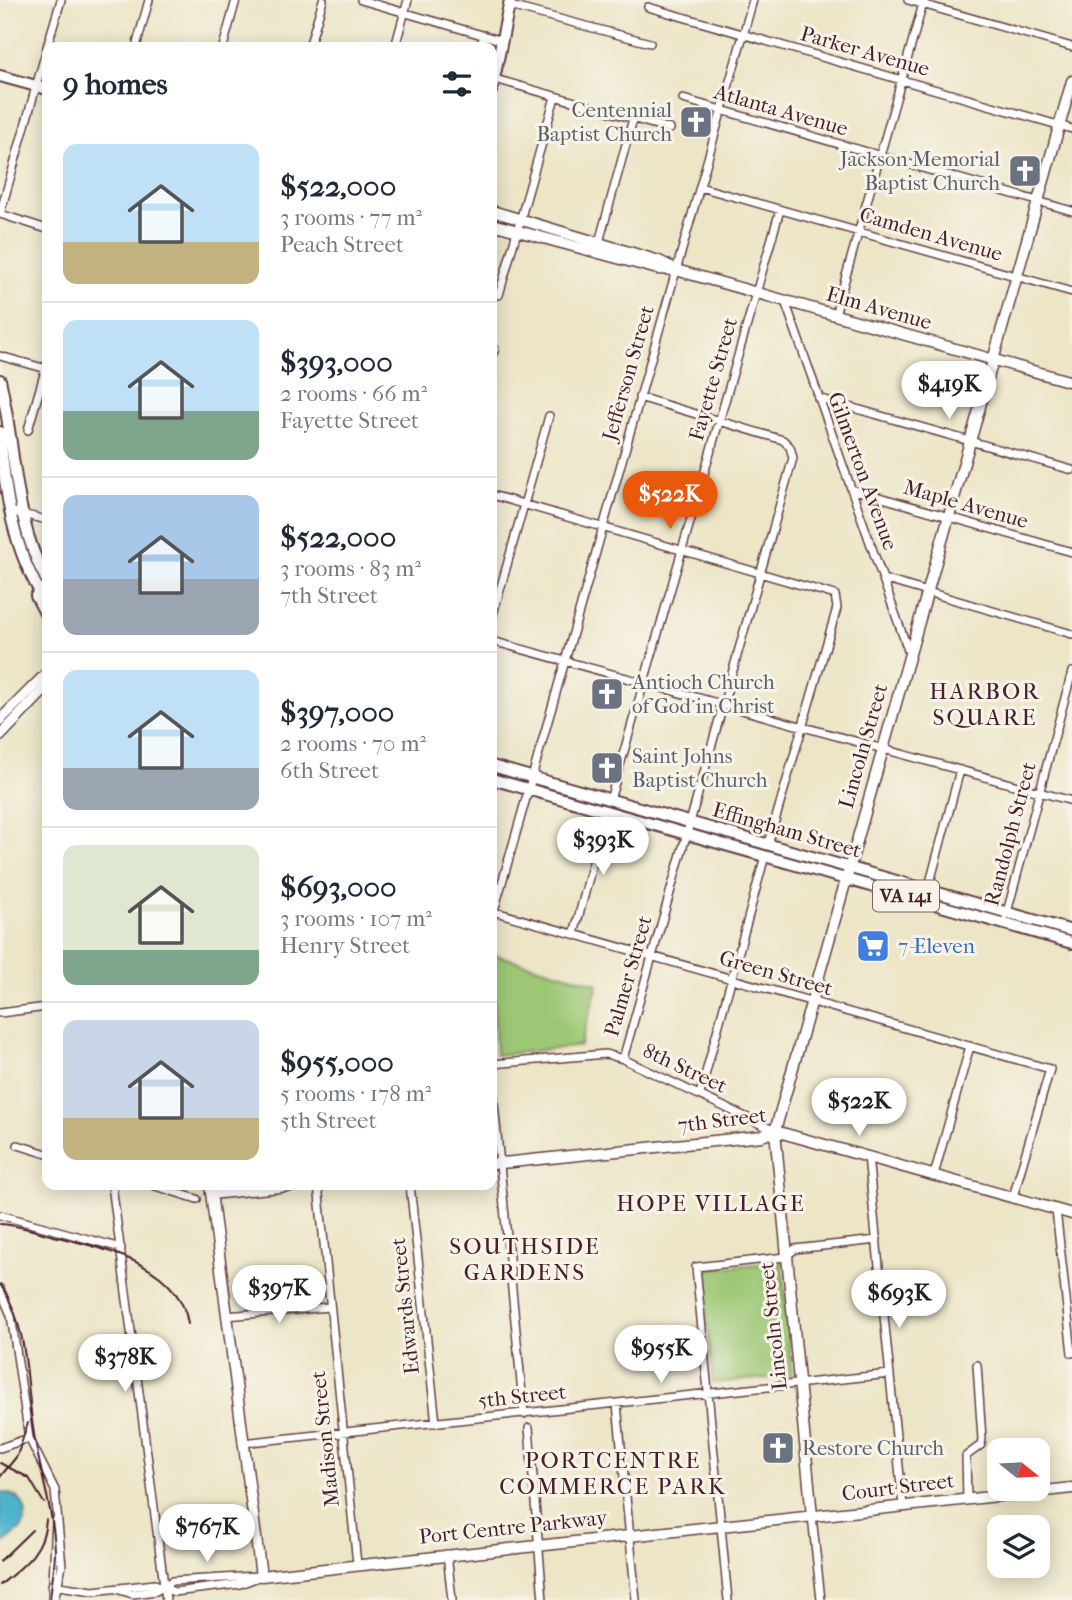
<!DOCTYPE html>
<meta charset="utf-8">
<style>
:root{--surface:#fff;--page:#f2f2f3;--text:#1f2937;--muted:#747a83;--line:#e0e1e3;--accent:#ea580c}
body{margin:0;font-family:"IM FELL French Canon",serif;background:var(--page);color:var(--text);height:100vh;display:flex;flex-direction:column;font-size:26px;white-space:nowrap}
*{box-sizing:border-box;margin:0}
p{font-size:23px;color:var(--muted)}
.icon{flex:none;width:38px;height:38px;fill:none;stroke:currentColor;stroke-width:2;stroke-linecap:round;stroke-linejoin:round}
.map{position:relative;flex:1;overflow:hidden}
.drawer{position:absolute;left:42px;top:42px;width:455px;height:1148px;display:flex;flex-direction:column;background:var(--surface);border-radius:14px;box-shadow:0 4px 18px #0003}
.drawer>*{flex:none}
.needle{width:46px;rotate:108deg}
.controls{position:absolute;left:987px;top:1438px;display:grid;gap:14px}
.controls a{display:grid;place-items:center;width:63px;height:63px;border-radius:14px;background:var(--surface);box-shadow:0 4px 18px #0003;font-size:35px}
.price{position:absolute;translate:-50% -60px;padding:0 16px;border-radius:24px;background:#fff;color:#222;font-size:23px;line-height:46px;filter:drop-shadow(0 2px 4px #0008)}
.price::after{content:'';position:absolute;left:50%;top:42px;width:21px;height:16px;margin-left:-10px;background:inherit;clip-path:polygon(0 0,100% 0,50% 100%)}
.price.current{background:var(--accent);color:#fff}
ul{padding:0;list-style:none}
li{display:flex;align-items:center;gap:21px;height:175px;padding:0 21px}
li+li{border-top:2px solid var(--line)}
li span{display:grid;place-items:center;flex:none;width:196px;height:140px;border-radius:14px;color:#555}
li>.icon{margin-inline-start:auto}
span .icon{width:84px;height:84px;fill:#fffc;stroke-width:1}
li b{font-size:30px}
h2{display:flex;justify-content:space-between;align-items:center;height:84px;padding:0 21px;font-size:30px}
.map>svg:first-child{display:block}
.green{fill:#9cc875;stroke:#737450;stroke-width:2}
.water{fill:#4db3cb;stroke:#4c697b;stroke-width:2}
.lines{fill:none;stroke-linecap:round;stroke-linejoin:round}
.street-casing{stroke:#623d42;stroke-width:10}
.secondary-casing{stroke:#623d42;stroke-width:13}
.primary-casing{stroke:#623d42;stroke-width:14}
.street{stroke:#fff;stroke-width:7}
.secondary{stroke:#fff;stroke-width:10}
.primary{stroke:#fff;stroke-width:10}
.rail{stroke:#4a1f2b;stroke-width:2}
.labels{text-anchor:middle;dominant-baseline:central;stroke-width:6;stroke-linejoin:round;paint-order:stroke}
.shield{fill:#f7f3e8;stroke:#7e5f64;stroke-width:2}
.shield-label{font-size:19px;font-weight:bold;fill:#4a1f2b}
.street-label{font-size:21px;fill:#4a1f2b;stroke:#f7f3e8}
.worship-label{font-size:21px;fill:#5b616d;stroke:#f7f3e8;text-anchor:start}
.shop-label{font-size:21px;fill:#366cbe;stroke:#f7f3e8;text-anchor:start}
.neighbourhood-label{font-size:23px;letter-spacing:2px;fill:#4a1f2b;stroke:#f7f3e8}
</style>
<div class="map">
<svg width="1072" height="1600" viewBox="0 0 1072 1600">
<rect width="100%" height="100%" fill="#f7f3e8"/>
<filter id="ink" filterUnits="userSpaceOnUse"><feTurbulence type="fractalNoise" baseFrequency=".0143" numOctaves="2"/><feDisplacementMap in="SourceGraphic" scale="14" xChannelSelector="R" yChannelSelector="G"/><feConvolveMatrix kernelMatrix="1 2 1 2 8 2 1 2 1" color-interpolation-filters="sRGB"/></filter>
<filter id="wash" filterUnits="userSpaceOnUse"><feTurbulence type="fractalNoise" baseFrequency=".00686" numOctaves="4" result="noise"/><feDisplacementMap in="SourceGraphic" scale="28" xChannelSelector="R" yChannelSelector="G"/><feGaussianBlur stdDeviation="1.57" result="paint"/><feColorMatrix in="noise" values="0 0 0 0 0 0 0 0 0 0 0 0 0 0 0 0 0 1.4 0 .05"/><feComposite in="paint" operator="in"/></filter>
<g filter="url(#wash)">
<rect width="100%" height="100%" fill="#ece5c6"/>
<path class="green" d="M492 954 598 984 580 1046 496 1055Z
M782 1262 792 1376 713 1383 702 1269Z"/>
<path class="water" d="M0 1493C15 1493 24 1500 26 1515L22 1528 0 1546Z"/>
</g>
<g filter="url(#ink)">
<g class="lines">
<defs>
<path id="street" d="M361 0 503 41
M908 0 1072 47
M510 6 650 43
M648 7 1072 129
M47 47 61 0
M136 47 149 0
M223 47 236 0
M309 47 323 0
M395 47 408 0
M480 47 484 35
M47 48 0 214 47 229
M495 79 670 129
M683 99 1072 211
M700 187 1072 292
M598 246 633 119
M499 295 555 97
M785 301 909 653
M835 315 924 0
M492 355 495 349
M0 356 47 369
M818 398 1072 470
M28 430 47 364
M851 489 1072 552
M492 495 835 595 837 608 768 845
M9 511 47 520
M883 579 1072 634
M492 618 549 416
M492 641 1072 801
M610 800 780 210
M928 890 960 770
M492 911 1050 1069 1013 1197
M1006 916 1072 672
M492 918 753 0
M574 934 606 813
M0 1013 47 1007
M623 1059 793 458 790 447 783 440 639 397
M492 1064 606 1054 623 1059 775 1131
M492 1082 524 1414
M700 1094 765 856
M18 1145 47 1154
M868 1156 903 1506
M934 1175 970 1046
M112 1185 166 1600
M152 1185 197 1199
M318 1185 357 1564
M410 1185 436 1423
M1056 1210 1072 1353
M0 1215 121 1248
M0 1289 11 1315 29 1438 55 1490 62 1566 54 1600
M226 1316 329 1307
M617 1404 636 1600
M529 1428 543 1600
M242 1443 890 1374
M0 1448 29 1438
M967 1498 966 1456 981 1445 982 1439 977 1365
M812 1516 821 1600
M447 1554 452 1600
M52 1585 93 1591 155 1584 174 1592 240 1584 261 1576
M116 1589 133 1594 156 1591 172 1581 257 1576
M52 1600 56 1521
M728 1600 696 1267 785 1257 795 1249 877 1240"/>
<path id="secondary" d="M492 211 659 261 673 268
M492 224 658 269 676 270 1072 382
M0 720 47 673
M0 736 47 687
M492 1164 762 1136 775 1131 1072 1214
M210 1185 261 1576 1072 1488
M211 1194 298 1185
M812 1516 775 1131 1072 81"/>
<path id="primary" d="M0 76 47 89
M492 89 510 0
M0 380C16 447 13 521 47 581
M0 432C5 493 12 551 47 603
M36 596 47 617
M46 689 47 688
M492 766 1072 931
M492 779 1072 943"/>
</defs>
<use href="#street" class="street-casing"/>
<use href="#secondary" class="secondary-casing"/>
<use href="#primary" class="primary-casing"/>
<use href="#street" class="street"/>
<use href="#secondary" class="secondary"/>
<use href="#primary" class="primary"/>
<path class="rail" d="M0 1224C20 1225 38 1232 58 1237 105 1249 180 1265 188 1324
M0 1284C31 1329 25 1388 35 1440 41 1477 54 1513 55 1552 55 1568 51 1584 50 1600
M0 1463 29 1478 44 1503
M0 1477 17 1456 28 1423
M0 1561 32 1530
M0 1585C23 1566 44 1552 46 1520"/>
</g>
</g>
<defs>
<symbol id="church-square" viewBox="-11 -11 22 22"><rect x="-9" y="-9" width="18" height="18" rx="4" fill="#6b7280" stroke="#f7f3e8"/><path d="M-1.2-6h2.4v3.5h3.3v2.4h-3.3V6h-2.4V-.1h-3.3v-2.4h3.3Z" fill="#fff"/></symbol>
<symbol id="supermarket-square" viewBox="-11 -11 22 22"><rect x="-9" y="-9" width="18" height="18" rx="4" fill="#3f7fe0" stroke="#f7f3e8"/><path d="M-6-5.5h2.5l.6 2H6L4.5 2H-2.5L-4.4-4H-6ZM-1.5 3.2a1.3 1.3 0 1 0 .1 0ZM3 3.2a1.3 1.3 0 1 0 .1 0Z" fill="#fff"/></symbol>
</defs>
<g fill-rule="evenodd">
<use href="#church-square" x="677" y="103" width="38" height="38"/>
<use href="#church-square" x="1006" y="152" width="38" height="38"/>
<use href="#church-square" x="588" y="675" width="38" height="38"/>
<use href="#church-square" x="588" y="749" width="38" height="38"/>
<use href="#supermarket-square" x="854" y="927" width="38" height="38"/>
<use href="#church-square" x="759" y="1429" width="38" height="38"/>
</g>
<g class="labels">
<rect class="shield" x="873" y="880.5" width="66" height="31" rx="5"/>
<g class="shield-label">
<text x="906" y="896">VA 141</text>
</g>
<g class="street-label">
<text transform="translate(865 51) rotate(16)">Parker Avenue</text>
<text transform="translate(781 110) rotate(16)">Atlanta Avenue</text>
<text transform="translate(931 234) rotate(16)">Camden Avenue</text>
<text transform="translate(879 308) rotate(16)">Elm Avenue</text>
<text transform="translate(628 373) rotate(-74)">Jefferson Street</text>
<text transform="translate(713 379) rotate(-74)">Fayette Street</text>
<text transform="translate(863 471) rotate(70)">Gilmerton Avenue</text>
<text transform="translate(966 504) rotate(16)">Maple Avenue</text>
<text transform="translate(863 746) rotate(-74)">Lincoln Street</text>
<text transform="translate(787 830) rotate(16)">Effingham Street</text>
<text transform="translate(1010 834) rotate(-75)">Randolph Street</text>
<text transform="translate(776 973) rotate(16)">Green Street</text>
<text transform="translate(628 976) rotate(-74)">Palmer Street</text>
<text transform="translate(685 1068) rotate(25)">8th Street</text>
<text transform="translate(722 1120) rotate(-7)">7th Street</text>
<text transform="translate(405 1306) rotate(-96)">Edwards Street</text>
<text transform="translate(773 1326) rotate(-96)">Lincoln Street</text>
<text transform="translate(522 1396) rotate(-6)">5th Street</text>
<text transform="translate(325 1439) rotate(-96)">Madison Street</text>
<text transform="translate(898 1487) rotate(-7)">Court Street</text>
<text transform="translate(513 1527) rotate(-6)">Port Centre Parkway</text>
</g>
<g class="worship-label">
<text x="672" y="110" text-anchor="end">Centennial<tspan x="672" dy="24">Baptist Church</tspan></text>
<text x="1000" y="159" text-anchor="end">Jackson Memorial<tspan x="1000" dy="24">Baptist Church</tspan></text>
<text x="632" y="682">Antioch Church<tspan x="632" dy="24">of God in Christ</tspan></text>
<text x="632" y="756">Saint Johns<tspan x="632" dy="24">Baptist Church</tspan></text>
<text x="802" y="1448">Restore Church</text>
</g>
<g class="shop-label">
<text x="898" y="946">7-Eleven</text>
</g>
<g class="neighbourhood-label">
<text x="985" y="691">HARBOR<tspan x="985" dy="26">SQUARE</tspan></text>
<text x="711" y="1203">HOPE VILLAGE</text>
<text x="525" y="1246">SOUTHSIDE<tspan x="525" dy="26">GARDENS</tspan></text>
<text x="613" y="1460">PORTCENTRE<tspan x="613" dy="26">COMMERCE PARK</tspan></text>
</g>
</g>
</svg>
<div class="controls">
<a><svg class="needle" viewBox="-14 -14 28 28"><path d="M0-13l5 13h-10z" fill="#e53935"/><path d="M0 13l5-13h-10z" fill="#747a83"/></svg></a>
<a><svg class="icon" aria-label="layers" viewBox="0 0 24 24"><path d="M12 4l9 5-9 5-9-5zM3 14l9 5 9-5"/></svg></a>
</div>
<b class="price" style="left:949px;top:421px">$419K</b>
<b class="price current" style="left:670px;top:531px">$522K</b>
<b class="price" style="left:603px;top:877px">$393K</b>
<b class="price" style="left:859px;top:1138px">$522K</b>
<b class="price" style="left:279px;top:1325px">$397K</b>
<b class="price" style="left:899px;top:1330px">$693K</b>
<b class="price" style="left:661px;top:1385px">$955K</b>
<b class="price" style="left:125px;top:1394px">$378K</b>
<b class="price" style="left:207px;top:1564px">$767K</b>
<section class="drawer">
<h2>9 homes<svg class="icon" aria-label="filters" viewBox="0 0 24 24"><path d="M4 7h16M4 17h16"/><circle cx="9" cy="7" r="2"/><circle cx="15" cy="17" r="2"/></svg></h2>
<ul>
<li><span style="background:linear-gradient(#bfe0f5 70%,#c2b280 0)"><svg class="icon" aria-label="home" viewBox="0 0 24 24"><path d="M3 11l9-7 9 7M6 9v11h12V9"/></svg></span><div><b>$522,000</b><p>3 rooms · 77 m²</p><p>Peach Street</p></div></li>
<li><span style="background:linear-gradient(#bfe0f5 65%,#7fa58c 0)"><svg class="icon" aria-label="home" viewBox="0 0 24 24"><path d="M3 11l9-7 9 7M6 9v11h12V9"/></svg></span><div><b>$393,000</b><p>2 rooms · 66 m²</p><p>Fayette Street</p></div></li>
<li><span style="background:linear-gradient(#a9c7e8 60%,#9aa5b1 0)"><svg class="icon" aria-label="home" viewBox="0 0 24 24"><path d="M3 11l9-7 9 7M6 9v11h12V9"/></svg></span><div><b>$522,000</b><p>3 rooms · 83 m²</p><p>7th Street</p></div></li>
<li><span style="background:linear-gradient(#bfe0f5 70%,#9aa5b1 0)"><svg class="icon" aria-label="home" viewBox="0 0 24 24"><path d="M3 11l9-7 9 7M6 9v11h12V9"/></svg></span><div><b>$397,000</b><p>2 rooms · 70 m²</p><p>6th Street</p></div></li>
<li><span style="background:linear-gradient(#dfe7d0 75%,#7fa58c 0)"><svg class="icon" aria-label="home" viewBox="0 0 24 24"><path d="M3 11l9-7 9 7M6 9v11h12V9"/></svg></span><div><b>$693,000</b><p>3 rooms · 107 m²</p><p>Henry Street</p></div></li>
<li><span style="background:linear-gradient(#c9d6e8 70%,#c2b280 0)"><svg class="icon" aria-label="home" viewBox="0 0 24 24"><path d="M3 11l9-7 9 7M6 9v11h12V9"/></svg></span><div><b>$955,000</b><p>5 rooms · 178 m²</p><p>5th Street</p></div></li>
</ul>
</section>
</div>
